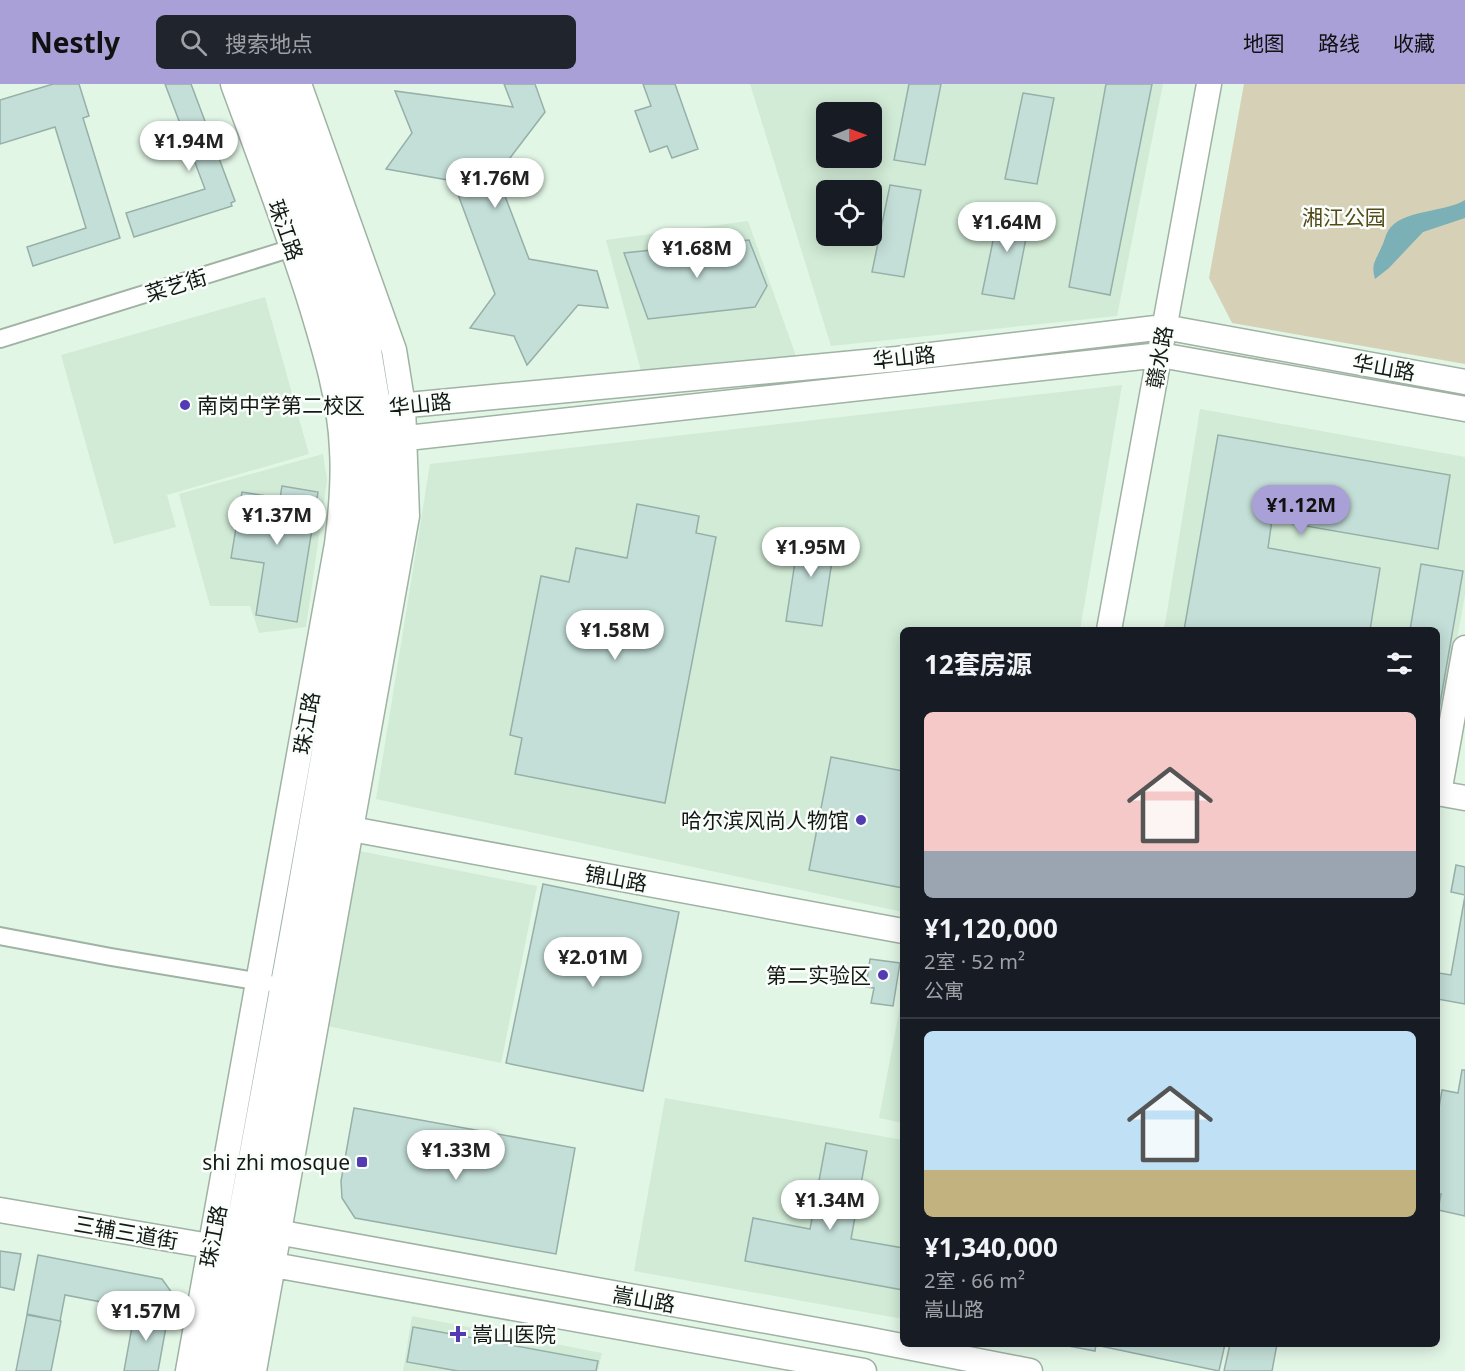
<!DOCTYPE html>
<html lang="zh">
<meta charset="utf-8">
<style>
:root{--surface:#171b24;--page:#20242c;--text:#f1f3f6;--muted:#9ea1a6;--line:#363941;--accent:#aaa0d8}
body{margin:0;font-family:"Noto Sans","Noto Sans SC",sans-serif;background:var(--page);color:var(--text);height:100vh;display:flex;flex-direction:column;font-size:22px;white-space:nowrap}
*{box-sizing:border-box;margin:0}
p{font-size:20px;color:var(--muted)}
.icon{flex:none;width:33px;height:33px;fill:none;stroke:currentColor;stroke-width:2;stroke-linecap:round;stroke-linejoin:round}
.map{position:relative;flex:1;overflow:hidden}
.details{position:absolute;left:900px;top:543px;width:540px;height:720px;display:flex;flex-direction:column;background:var(--surface);border-radius:9px;box-shadow:0 3px 15px #0003}
.details>*{flex:none}
.needle{width:39px;rotate:89deg}
.tools{position:absolute;left:816px;top:18px;display:grid;gap:12px}
.tools a{display:grid;place-items:center;width:66px;height:66px;border-radius:9px;background:var(--surface);box-shadow:0 3px 15px #0003;font-size:30px}
.price{position:absolute;translate:-50% -51px;padding:0 14px;border-radius:21px;background:#fff;color:#222;font-size:20px;line-height:39px;filter:drop-shadow(0 2px 3px #0008)}
.price::after{content:'';position:absolute;left:50%;top:36px;width:18px;height:14px;margin-left:-9px;background:inherit;clip-path:polygon(0 0,100% 0,50% 100%)}
.price.current{background:var(--accent);color:#111}
ul{padding:0;list-style:none}
li{display:grid;align-content:center;gap:12px;height:318px;padding:0 24px}
li+li{border-top:2px solid var(--line)}
li span{display:grid;place-items:center;height:186px;border-radius:9px;color:#555}
li>.icon{margin-inline-start:auto}
span .icon{width:108px;height:108px;fill:#fffc;stroke-width:1}
li b{font-size:26px}
h2{display:flex;justify-content:space-between;align-items:center;height:72px;padding:0 24px;font-size:26px}
header{display:flex;align-items:center;gap:36px;box-sizing:border-box;height:84px;padding:0 30px;background:var(--accent);color:#111}
header strong{font-size:28px}
nav{display:flex;gap:33px;margin-inline-start:auto;font-size:21px}
.search{width:420px;height:54px;background:var(--page);display:flex;align-items:center;gap:15px;box-sizing:border-box;padding:0 21px;border-radius:9px;color:var(--muted);font-size:22px}
.map>svg:first-child{display:block}
.built{fill:#d1ebd6;fill-rule:evenodd}
.green{fill:#d6d1b6}
.water{fill:#7bb0b7}
.building{fill:#c4dfd8;stroke:#96afa8;stroke-width:1.5}
.lines{fill:none;stroke-linecap:round;stroke-linejoin:round}
.street-casing{stroke:#a0b2a3;stroke-width:20}
.secondary-casing{stroke:#a0b2a3;stroke-width:27}
.street{stroke:#fff;stroke-width:16}
.secondary{stroke:#fff;stroke-width:24}
.poi-dot{fill:#533bb3;stroke:#fafefb;stroke-width:2}
.labels{text-anchor:middle;dominant-baseline:central;stroke-width:5;stroke-linejoin:round;paint-order:stroke}
.park-label{font-size:21px;fill:#554b19;stroke:#fafefb}
.street-label{font-size:21px;fill:#131a14;stroke:#fafefb}
.poi-label{font-size:21px;fill:#131a14;stroke:#fafefb;text-anchor:end}
</style>
<header>
<strong>Nestly</strong>
<div class="search"><svg class="icon" aria-label="search" viewBox="0 0 24 24"><circle cx="10" cy="10" r="6"/><path d="M15 15l6 6"/></svg>搜索地点</div>
<nav><a>地图</a><a>路线</a><a>收藏</a></nav>
</header>
<div class="map">
<svg width="1465" height="1287" viewBox="0 0 1465 1287">
<rect width="100%" height="100%" fill="#e2f6e6"/>
<path class="built" d="M750 0H1163L1117 232 831 262ZM826 28H872V74H826ZM826 106H872V152H826Z
M748 137 796 272 641 287 606 156Z
M265 213 309 370 167 411 176 443 114 460 61 271Z
M1122 301 1080 546H903V828L376 715 430 380Z
M1200 325 1465 373V510L1437 672V546H1164Z
M323 370 327 396 306 543 259 549 250 522H210L179 410Z
M360 767 537 802 501 979 323 941Z
M903 907V1039L879 1034Z
M665 1014 903 1056V1235L634 1187Z
M412 1232 602 1269 598 1287H403Z"/>
<path class="green" d="M1244 0H1465V280L1232 239 1209 194Z"/>
<path class="water" d="M1465 116V134L1423 148 1389 184 1375 195C1371 180 1375 178 1381 164 1384 159 1385 152 1388 147 1401 125 1444 129 1465 116Z"/>
<path class="building" d="M53 0H79L89 32 83 34 120 154 33 182 27 163 86 144 55 43 0 60V16Z
M165 0H191L235 117 231 119 232 122 134 153 126 129 205 105Z
M504 0H535L545 28 497 91 529 175 597 187 608 224 578 221 527 281 514 252 470 244 495 210 453 97 386 85 412 49 395 7 513 23Z
M643 0H675L698 65 672 74 667 62 650 68 635 27 651 22Z
M909 0H941L925 81 894 76Z
M1106 0H1152L1110 211 1069 203Z
M1023 9 1054 14 1037 100 1005 95Z
M890 101 921 106 904 193 872 188Z
M1000 123 1031 129 1014 215 982 210Z
M749 156 767 202 755 223 648 235 624 169Z
M1218 351 1450 391 1438 465 1272 436 1268 464 1380 484 1370 546H1184Z
M282 402 318 408 297 538 256 531 264 479 231 474 242 408 280 414Z
M637 420 699 432 696 449 716 453 665 719 515 690 522 654 510 651 541 492 569 498 576 464 627 474Z
M800 445 836 451 822 542 786 537Z
M1421 480 1463 487 1437 637V546H1410Z
M831 673 903 687V804L809 786Z
M1456 781 1465 783V811L1451 808Z
M543 800 679 828 643 1007 506 979Z
M1465 812V920L1437 915 1439 889 1451 891Z
M870 875 900 879 893 922 871 919 874 904 866 903Z
M1462 986H1465V1132L1438 1126 1441 1110H1437V1035L1442 1006 1458 1009Z
M354 1024 575 1064 556 1170 355 1134 342 1114 341 1097Z
M826 1059 867 1067 851 1155 903 1164V1206L745 1177 753 1134 810 1145Z
M0 1167 21 1170 14 1206 0 1203Z
M38 1171 162 1195 172 1209 168 1231 65 1211 60 1237 27 1230Z
M135 1226 168 1232 158 1287H124Z
M27 1231 61 1237 51 1287H16Z
M413 1243 598 1277 596 1287H458L407 1278Z
M1058 1260H1096L1095 1267Z
M1101 1260H1225L1219 1287 1100 1262Z
M1230 1260H1277L1272 1287H1224Z"/>
<g class="lines">
<defs>
<path id="street" d="M0 255 302 161
M0 852 111 873 267 899"/>
<path id="secondary" d="M387 323 897 275 1164 243 1465 298
M389 356 1160 271 1465 325
M1109 546 1209 0
M1437 709 1465 714
M1439 709 1465 564
M335 742 903 847
M0 1126 227 1165
M266 1146 866 1255 1030 1287
M257 1178 864 1287
M188 1287 337 460C341 429 344 397 342 365 340 314 324 263 309 214 286 142 259 71 233 0
M212 1287 294 840 359 469C364 432 368 397 365 360 359 283 333 209 307 137 290 91 273 46 257 0
M232 1287 382 440 386 403 384 356 367 255 276 0
M254 1287 407 432 403 322 394 266 299 0"/>
</defs>
<use href="#street" class="street-casing"/>
<use href="#secondary" class="secondary-casing"/>
<use href="#street" class="street"/>
<use href="#secondary" class="secondary"/>
</g>
<g class="poi-dot">
<circle cx="185" cy="321" r="6"/>
<circle cx="861" cy="736" r="6"/>
<circle cx="883" cy="891" r="6"/>
<rect x="356" y="1072" width="12" height="12" rx="3"/>
<path d="M455 1241h6v6h6v6h-6v6h-6v-6h-6v-6h6z"/>
</g>
<g class="labels">
<g class="park-label">
<text x="1344" y="133">湘江公园</text>
</g>
<g class="street-label">
<text transform="translate(286 146) rotate(70)">珠江路</text>
<text transform="translate(176 201) rotate(-17)">菜艺街</text>
<text transform="translate(904 273) rotate(-6)">华山路</text>
<text transform="translate(1159 273) rotate(-80)">赣水路</text>
<text transform="translate(1384 283) rotate(10)">华山路</text>
<text transform="translate(420 320) rotate(-6)">华山路</text>
<text transform="translate(306 639) rotate(-80)">珠江路</text>
<text transform="translate(616 794) rotate(10)">锦山路</text>
<text transform="translate(126 1148) rotate(10)">三辅三道街</text>
<text transform="translate(213 1152) rotate(-79)">珠江路</text>
<text transform="translate(644 1215) rotate(10)">嵩山路</text>
</g>
<g class="poi-label">
<text x="197" y="321" text-anchor="start">南岗中学第二校区</text>
<text x="849" y="736">哈尔滨风尚人物馆</text>
<text x="871" y="891">第二实验区</text>
<text x="350" y="1078">shi zhi mosque</text>
<text x="472" y="1250" text-anchor="start">嵩山医院</text>
</g>
</g>
</svg>
<div class="tools">
<a><svg class="needle" viewBox="-14 -14 28 28"><path d="M0-13l5 13h-10z" fill="#e53935"/><path d="M0 13l5-13h-10z" fill="#9ea1a6"/></svg></a>
<a><svg class="icon" aria-label="locate" viewBox="0 0 24 24"><circle cx="12" cy="12" r="6"/><path d="M12 2v4M12 18v4M2 12h4M18 12h4"/></svg></a>
</div>
<b class="price" style="left:189px;top:88px">¥1.94M</b>
<b class="price" style="left:495px;top:125px">¥1.76M</b>
<b class="price" style="left:1007px;top:169px">¥1.64M</b>
<b class="price" style="left:697px;top:195px">¥1.68M</b>
<b class="price current" style="left:1301px;top:452px">¥1.12M</b>
<b class="price" style="left:277px;top:462px">¥1.37M</b>
<b class="price" style="left:811px;top:494px">¥1.95M</b>
<b class="price" style="left:615px;top:577px">¥1.58M</b>
<b class="price" style="left:593px;top:904px">¥2.01M</b>
<b class="price" style="left:456px;top:1097px">¥1.33M</b>
<b class="price" style="left:830px;top:1147px">¥1.34M</b>
<b class="price" style="left:146px;top:1258px">¥1.57M</b>
<section class="details">
<h2>12套房源<svg class="icon" aria-label="filters" viewBox="0 0 24 24"><path d="M4 7h16M4 17h16"/><circle cx="9" cy="7" r="2"/><circle cx="15" cy="17" r="2"/></svg></h2>
<ul>
<li><span style="background:linear-gradient(#f6c9c9 75%,#9aa5b1 0)"><svg class="icon" aria-label="home" viewBox="0 0 24 24"><path d="M3 11l9-7 9 7M6 9v11h12V9"/></svg></span><div><b>¥1,120,000</b><p>2室 · 52 m²</p><p>公寓</p></div></li>
<li><span style="background:linear-gradient(#bfe0f5 75%,#c2b280 0)"><svg class="icon" aria-label="home" viewBox="0 0 24 24"><path d="M3 11l9-7 9 7M6 9v11h12V9"/></svg></span><div><b>¥1,340,000</b><p>2室 · 66 m²</p><p>嵩山路</p></div></li>
</ul>
</section>
</div>
